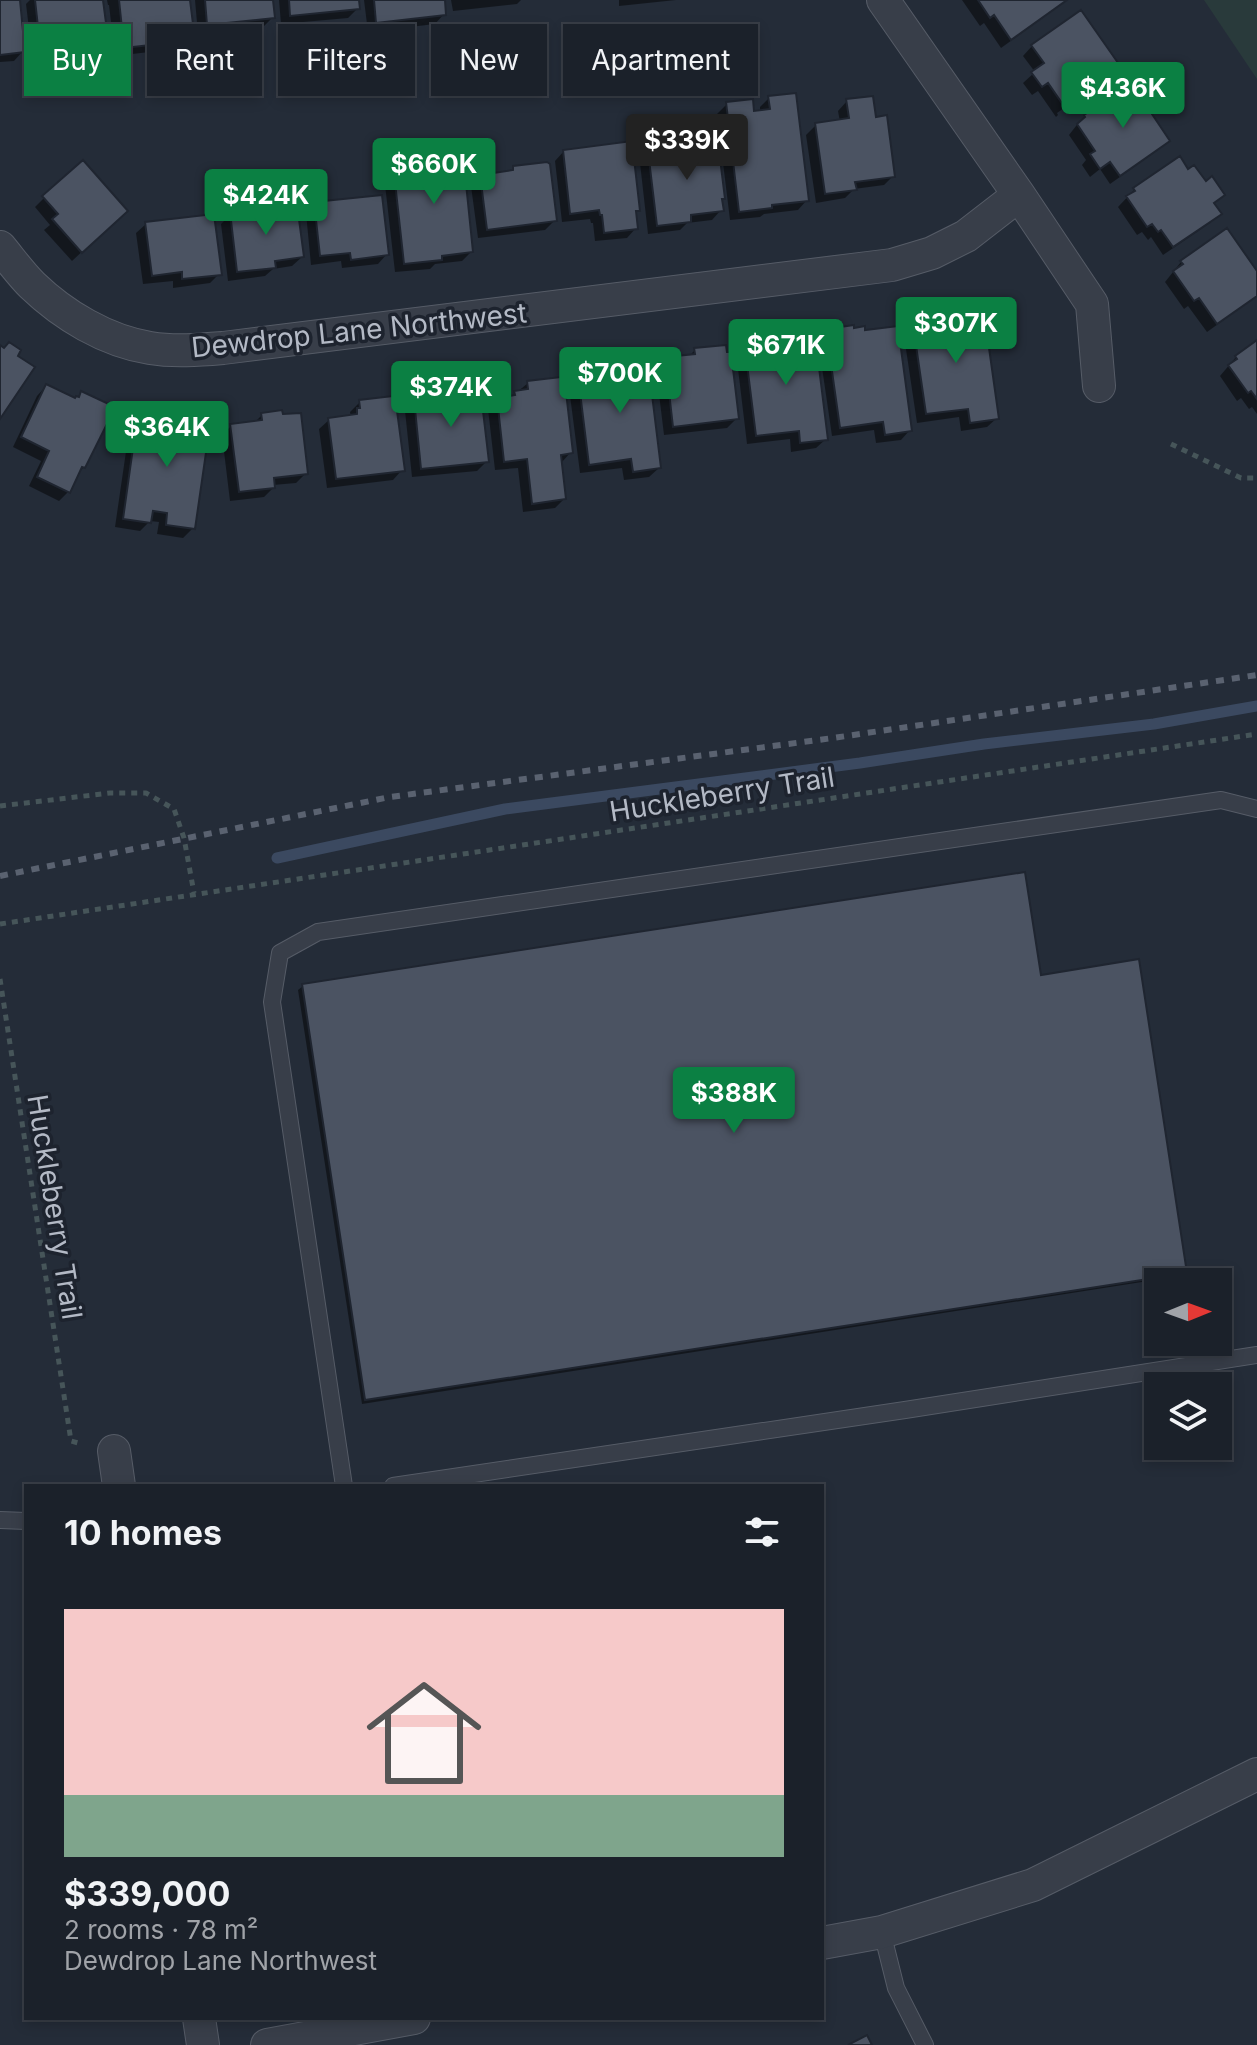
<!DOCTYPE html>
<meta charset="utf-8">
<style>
:root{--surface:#1b212a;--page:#242932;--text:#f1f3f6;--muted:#a0a3a8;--line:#393e47;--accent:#0b8043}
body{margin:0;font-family:Inter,sans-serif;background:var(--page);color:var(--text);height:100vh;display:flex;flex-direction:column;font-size:30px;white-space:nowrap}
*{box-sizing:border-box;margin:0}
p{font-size:26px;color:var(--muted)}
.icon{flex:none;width:44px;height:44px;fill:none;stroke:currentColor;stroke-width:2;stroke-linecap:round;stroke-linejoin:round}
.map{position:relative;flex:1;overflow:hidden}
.sheet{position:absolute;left:24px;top:1484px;width:800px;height:536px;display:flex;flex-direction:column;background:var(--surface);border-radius:0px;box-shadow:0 4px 12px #0003,0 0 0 2px var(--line)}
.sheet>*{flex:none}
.top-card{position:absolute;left:24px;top:24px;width:800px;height:72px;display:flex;gap:16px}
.needle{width:52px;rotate:89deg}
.fabs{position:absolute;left:1144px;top:1268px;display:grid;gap:16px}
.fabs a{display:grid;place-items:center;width:88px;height:88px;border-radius:0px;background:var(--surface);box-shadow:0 4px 12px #0003,0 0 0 2px var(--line);font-size:40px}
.price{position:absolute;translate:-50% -68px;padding:0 18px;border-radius:8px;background:var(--accent);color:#fff;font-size:26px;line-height:52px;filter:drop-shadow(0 2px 4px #0008)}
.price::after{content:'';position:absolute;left:50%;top:48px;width:24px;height:18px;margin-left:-12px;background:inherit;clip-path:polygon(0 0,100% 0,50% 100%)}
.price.current{background:#222;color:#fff}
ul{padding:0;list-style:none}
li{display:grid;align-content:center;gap:16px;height:424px;padding:0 40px}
li span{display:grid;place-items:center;height:248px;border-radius:0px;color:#555}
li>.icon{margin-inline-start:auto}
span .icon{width:144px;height:144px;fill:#fffc;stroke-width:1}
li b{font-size:34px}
h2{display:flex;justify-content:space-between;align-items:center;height:96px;padding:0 40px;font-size:34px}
.chip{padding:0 28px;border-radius:0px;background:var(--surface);box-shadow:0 4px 12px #0003,0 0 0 2px var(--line);font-size:28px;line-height:72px}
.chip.current{background:var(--accent);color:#fff}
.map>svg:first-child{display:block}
.green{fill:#293a3b}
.shadow{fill:#0007}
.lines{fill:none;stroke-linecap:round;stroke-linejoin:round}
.stream{stroke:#3b4960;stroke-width:11}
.building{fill:#4b5362;stroke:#1f2530;stroke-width:2}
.lane-casing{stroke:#565c67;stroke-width:18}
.street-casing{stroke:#565c67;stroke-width:34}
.path{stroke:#465559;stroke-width:5;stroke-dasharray:6 6;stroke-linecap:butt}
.lane{stroke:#383e49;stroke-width:16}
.street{stroke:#383e49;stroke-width:32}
.rail{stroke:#5a6270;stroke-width:6;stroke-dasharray:8 8;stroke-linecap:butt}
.labels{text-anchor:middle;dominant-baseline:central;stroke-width:7;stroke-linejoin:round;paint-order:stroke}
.street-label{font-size:28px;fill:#b3b9c5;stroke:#1d232e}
</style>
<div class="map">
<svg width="1257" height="2045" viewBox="0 0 1257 2045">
<rect width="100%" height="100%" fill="#242c38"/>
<path class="green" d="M1204 0H1257V79Z"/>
<path class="shadow" d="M0 0H18L23 51 14 61 0 62Z
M30 0H101L106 37 96 47 32 54 26 4Z
M107 0H188L193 39 184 48 115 56 109 5H108Z
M195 0H271L273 17 264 26 198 34Z
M279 0H357V9L348 18 281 24Z
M364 0H443L444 14 435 24 368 32Z
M451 0H521L517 4 453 11Z
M619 0H676L619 6Z
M962 0H1067L1001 48 984 23 980 26Z
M1032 46 1112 74 1057 113 1058 115 1056 117 1038 91 1032 95 1023 83 1035 72 1023 56Z
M769 98 807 200 798 210 764 214 760 217 730 220 717 114 727 104 753 113H760V107Z
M847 101 875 119 893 176 884 185 854 189 845 198 816 203 806 135 816 125 840 122 838 111Z
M1148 111 1167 141 1158 150 1110 184 1100 169 1090 177 1082 165 1086 160 1069 135 1076 126 1085 116Z
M681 145 723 198 720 201 721 210 712 220 687 223 680 230 648 234 640 163 649 153 676 150Z
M434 149 471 252 462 261 435 264 430 269 395 272 384 176 394 166 425 163 424 159Z
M564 151 638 210 634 214 636 228 627 238 595 241 593 223H591L590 219 562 222 555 161Z
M514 168 555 220 545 230 478 238 471 186 481 176 509 173Z
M1188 171 1222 195 1213 204 1219 214 1210 223 1163 255 1151 237 1148 240 1142 232 1137 235 1118 207 1135 189Z
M44 198 116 220 72 261 44 230 50 225 35 207Z
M315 204 387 254 378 264 342 268 341 261 311 265 306 213Z
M231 214 302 257 292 266 273 269 265 276 228 281 221 224Z
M146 224 219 274 210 283 173 288V281L143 284 136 233Z
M1181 262 1257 274V296L1207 332 1188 306 1184 309 1165 282Z
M913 320 997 418 987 427 961 431 959 417 917 423 903 329Z
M827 331 910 430 901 440 876 443 874 430 832 436 818 340Z
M745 342 826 439 816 448 791 452 790 439 747 444 736 352Z
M1257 342V414L1252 407 1249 409 1241 398 1237 401 1220 376 1236 357Z
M695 350 737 418 727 428 664 435 656 369 665 359 688 357Z
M578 370 659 468 649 477 624 480 622 468 580 473 568 380Z
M528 383 561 386 571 452 562 462 564 499 555 508 523 512 518 468 495 470 488 409 498 400 510 398Z
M46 386 75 400 82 393 84 467 76 475 68 492 59 501 29 486 41 461 13 447 37 396Z
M443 393 487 461 477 471 412 477 405 411 415 401 437 399Z
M360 402 402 470 393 480 327 488 319 429 329 420 351 417 350 412Z
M139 415 180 421 185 416 193 528 183 538 157 534 159 522 150 521 140 531 115 527 130 424Z
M262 415 306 473 296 483 273 485V488L264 497 230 501 222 435 231 426 254 423Z
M1039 977 1185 1272 1180 1276 362 1404 298 990 303 986Z"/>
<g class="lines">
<path class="stream" d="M277 858 505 809 860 763 984 744 1154 724 1257 706"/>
</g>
<path class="building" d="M0 0H20L25 52 0 55Z
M35 0H103L108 38 40 45Z
M119 0H190L195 40 124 48Z
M205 0H273L275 18 207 25Z
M289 0H359L360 9 290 16Z
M374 0H445L446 15 376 23Z
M978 0H1067L1011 40 994 15 990 18Z
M1081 10 1123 70 1066 109 1048 83 1042 87 1031 72 1044 63 1031 45Z
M1131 82 1137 91 1140 89 1143 94 1145 92 1152 102 1149 104 1153 109 1150 111 1170 141 1120 176 1110 162 1100 169 1090 154 1095 151 1077 124 1085 117 1084 115Z
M796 93 809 201 772 205V208L739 212 726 102 753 99 754 111 770 109 768 96Z
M873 96 876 117 887 115 895 177 855 182 857 190 825 194 815 123 849 118 846 99Z
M715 139 716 142H718L725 199H722L724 211 691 215V222L657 226 648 151 681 147 680 144Z
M632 141 640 211H636L638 229 604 233 602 215H600L599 210 570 214 563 150Z
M462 144 473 252 442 256V260L404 264 393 164 434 160 433 147Z
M1180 156 1188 169 1194 165 1206 181 1212 176 1225 195 1214 203 1222 214 1173 247 1161 230 1158 232 1152 224 1147 227 1126 196 1135 191 1133 188Z
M83 160 128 211 82 253 52 219 58 214 42 196Z
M547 162 550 164 557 221 487 230 480 175 513 170V166Z
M382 195 389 255 351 260 350 253 320 256 314 202Z
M297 204 304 257 275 261 276 268 237 272 230 212Z
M214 214 222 275 182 279V272L152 276 145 222Z
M1227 228 1257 271V296L1217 324 1199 298 1194 301 1173 271 1183 264 1180 261Z
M984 312 999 419 970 423 968 409 926 414 912 318 949 313 950 316Z
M854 325V328L865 326V330L898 326 912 431 885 435 883 422 840 428 826 329Z
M815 335 828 440 800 443 799 431 756 436 744 340 782 336V339Z
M1257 340V399L1251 391 1248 393 1228 365 1237 359 1235 356Z
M9 342 21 350 18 356 35 367 0 419V345L4 348Z
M726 345 727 352H731L739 419 673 427 665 357 695 354 694 348Z
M648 362 661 468 633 472 631 459 589 465 577 368Z
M561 377 562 384 565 383 573 453 561 455 566 499 532 504 527 459 504 462 497 398 515 395 514 391 528 389 527 381Z
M46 384 75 398 76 396 79 397 81 391 113 406 111 411 113 412 85 468 82 467 70 493 37 477 49 451 21 437Z
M477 388 478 395 481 394 489 462 421 469 414 399 443 396 442 391Z
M393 396 394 403H396L405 471 336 479 328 418 357 414V408H360L359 400Z
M282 410 283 414 301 413 308 474 274 478 275 488 239 492 230 424 262 420 261 413Z
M138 412 183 419 184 414 211 418 195 529 166 525 167 513 153 511 151 523 123 519Z
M1025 872 1041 975 1139 959 1187 1273 365 1400 302 984Z
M867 2035 872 2045H848Z"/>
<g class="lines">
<defs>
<path id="lane" d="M344 1486 272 1002 280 953 318 932 1221 800 1257 809
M393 1486 905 1410 1257 1355
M0 1520 26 1521
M882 1932 896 1988 925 2045"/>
<path id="street" d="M883 0 1019 195 1092 304 1099 386
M0 247C10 259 20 273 32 285 63 315 106 341 150 348 174 352 199 350 223 348L892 265 932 253 966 236 1019 195
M114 1451 119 1486
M822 1943 882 1932 1033 1885 1257 1774
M199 2018 203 2045
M267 2045 414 2018"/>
</defs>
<use href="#lane" class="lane-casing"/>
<use href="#street" class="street-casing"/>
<path class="path" d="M1171 444 1241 478H1257
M0 806 110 793H146L174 809 184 838 194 893
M0 924 1257 734
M0 979 71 1441 82 1444"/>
<use href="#lane" class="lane"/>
<use href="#street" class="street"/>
<path class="rail" d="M0 876 390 797 833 738 1257 675"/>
</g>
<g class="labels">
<g class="street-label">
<text transform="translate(359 330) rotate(-6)">Dewdrop Lane Northwest</text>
<text transform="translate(722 794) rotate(-9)">Huckleberry Trail</text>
<text transform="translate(55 1207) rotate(81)">Huckleberry Trail</text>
</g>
</g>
</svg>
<div class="fabs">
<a><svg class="needle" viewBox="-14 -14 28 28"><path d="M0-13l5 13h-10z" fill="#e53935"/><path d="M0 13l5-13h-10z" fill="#a0a3a8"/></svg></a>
<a><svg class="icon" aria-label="layers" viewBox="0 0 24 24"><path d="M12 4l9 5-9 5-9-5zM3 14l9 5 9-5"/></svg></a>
</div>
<b class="price" style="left:1123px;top:130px">$436K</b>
<b class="price current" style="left:687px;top:182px">$339K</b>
<b class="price" style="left:434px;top:206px">$660K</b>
<b class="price" style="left:266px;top:237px">$424K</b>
<b class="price" style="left:956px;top:365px">$307K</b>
<b class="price" style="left:786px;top:387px">$671K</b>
<b class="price" style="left:620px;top:415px">$700K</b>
<b class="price" style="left:451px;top:429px">$374K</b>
<b class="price" style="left:167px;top:469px">$364K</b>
<b class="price" style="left:734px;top:1135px">$388K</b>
<div class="top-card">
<a class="chip current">Buy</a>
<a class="chip">Rent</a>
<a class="chip">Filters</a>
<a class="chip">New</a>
<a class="chip">Apartment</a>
</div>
<section class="sheet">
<h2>10 homes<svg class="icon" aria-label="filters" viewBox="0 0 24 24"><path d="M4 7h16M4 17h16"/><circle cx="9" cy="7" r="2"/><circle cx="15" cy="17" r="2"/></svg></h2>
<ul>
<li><span style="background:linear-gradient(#f6c9c9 75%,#7fa58c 0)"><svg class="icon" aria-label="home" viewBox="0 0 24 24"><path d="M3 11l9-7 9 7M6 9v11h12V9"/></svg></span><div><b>$339,000</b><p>2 rooms · 78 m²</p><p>Dewdrop Lane Northwest</p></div></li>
</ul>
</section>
</div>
